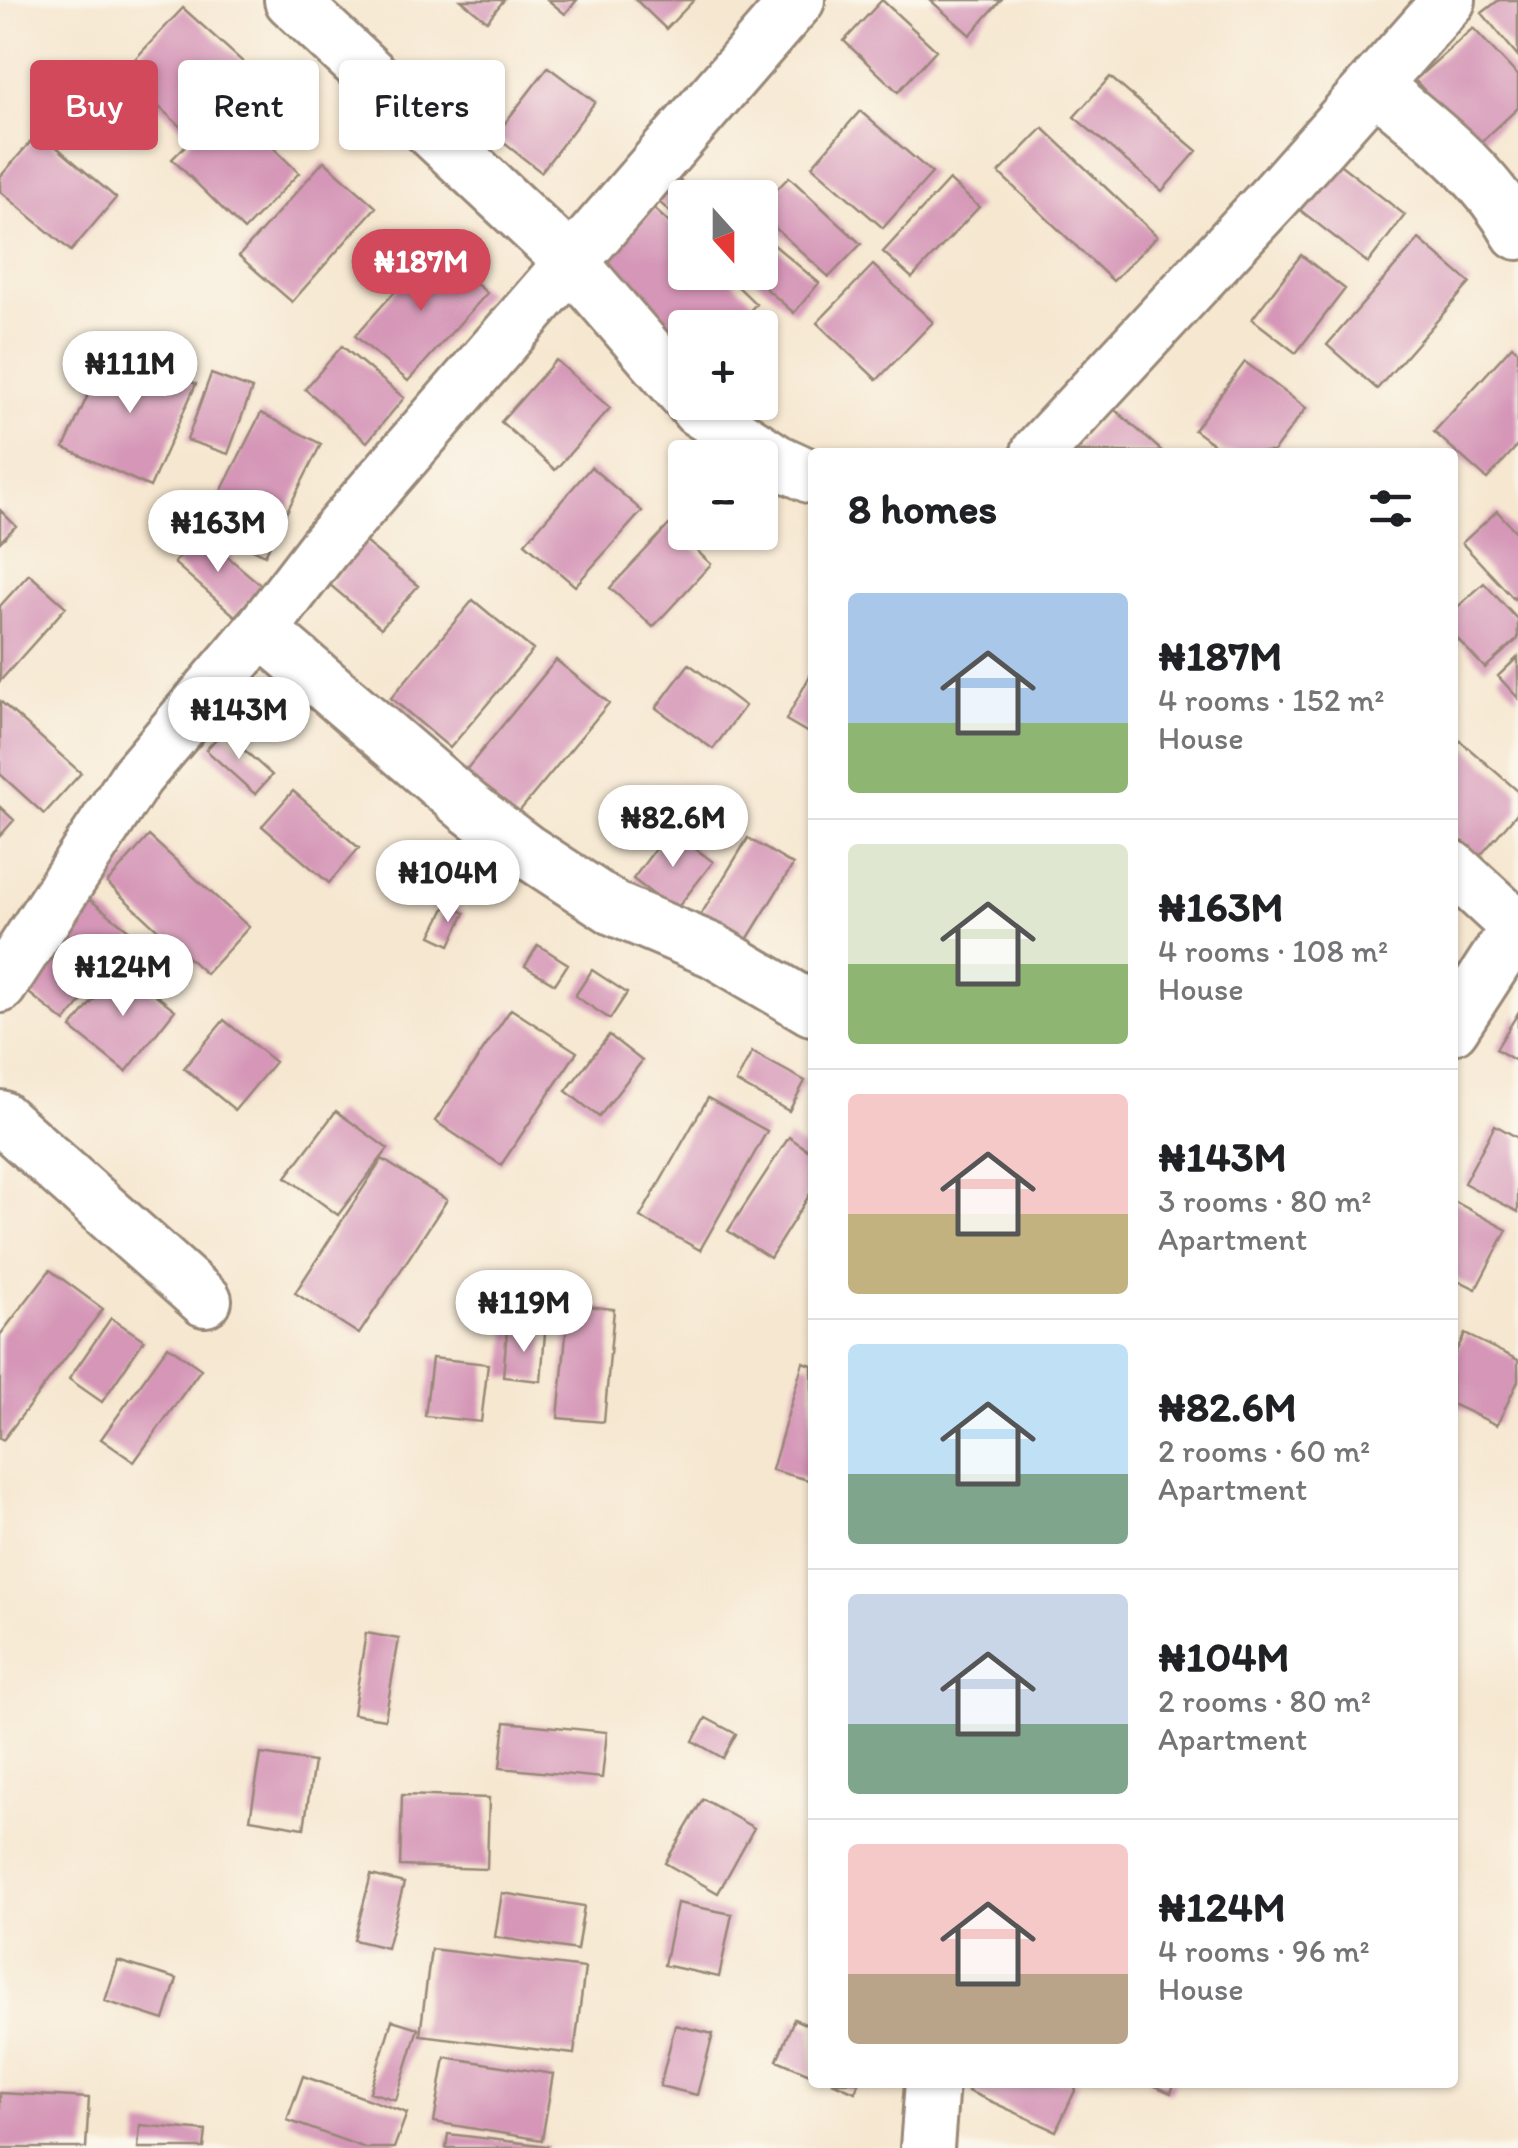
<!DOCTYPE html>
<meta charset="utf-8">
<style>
:root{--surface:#fff;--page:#f6f6f6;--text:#202124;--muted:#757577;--line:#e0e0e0;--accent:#d1495b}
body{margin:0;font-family:Itim,sans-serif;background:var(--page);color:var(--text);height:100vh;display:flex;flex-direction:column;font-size:38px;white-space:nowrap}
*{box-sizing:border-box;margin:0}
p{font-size:32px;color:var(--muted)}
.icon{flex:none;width:55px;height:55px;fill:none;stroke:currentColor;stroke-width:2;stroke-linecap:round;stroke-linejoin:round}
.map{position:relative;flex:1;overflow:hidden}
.side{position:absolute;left:808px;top:448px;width:650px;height:1640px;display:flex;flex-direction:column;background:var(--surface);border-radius:10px;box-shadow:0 2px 8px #0004}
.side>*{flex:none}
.guide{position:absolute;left:30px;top:60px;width:628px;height:90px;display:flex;gap:20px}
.needle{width:65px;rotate:159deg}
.controls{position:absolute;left:668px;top:180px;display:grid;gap:20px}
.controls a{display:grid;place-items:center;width:110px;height:110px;border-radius:10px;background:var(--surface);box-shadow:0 2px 8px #0004;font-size:50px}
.price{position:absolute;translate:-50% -85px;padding:0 22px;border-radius:35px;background:#fff;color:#222;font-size:32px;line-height:65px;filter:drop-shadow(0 2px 5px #0008)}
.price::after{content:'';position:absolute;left:50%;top:60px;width:30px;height:22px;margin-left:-15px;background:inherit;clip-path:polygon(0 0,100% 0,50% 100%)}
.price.selected{background:var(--accent);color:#fff}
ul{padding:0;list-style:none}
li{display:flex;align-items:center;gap:30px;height:250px;padding:0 40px}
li+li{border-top:2px solid var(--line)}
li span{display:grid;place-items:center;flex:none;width:280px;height:200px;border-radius:10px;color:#555}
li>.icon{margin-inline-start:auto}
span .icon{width:120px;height:120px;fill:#fffc;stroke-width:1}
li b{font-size:42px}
h2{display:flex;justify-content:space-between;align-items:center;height:120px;padding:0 40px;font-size:42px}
.pill{padding:0 35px;border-radius:10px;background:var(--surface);box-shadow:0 2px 8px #0004;font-size:35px;line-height:90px}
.pill.selected{background:var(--accent);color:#fff}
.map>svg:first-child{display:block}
.building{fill:#d596b7}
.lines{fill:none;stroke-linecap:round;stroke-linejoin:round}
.minor-casing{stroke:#988877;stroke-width:58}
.minor{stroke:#fff;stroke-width:52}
</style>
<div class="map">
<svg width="1518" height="2148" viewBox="0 0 1518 2148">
<rect width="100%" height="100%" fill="#fbf7ec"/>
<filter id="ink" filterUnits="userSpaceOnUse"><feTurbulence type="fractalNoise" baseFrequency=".01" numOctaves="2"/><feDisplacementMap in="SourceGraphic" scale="20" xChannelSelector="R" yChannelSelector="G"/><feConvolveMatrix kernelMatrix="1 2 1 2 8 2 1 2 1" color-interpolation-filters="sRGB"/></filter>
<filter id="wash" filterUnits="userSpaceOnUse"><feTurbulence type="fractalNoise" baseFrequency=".0048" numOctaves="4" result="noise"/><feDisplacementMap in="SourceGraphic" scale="40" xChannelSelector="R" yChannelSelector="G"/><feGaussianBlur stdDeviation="2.25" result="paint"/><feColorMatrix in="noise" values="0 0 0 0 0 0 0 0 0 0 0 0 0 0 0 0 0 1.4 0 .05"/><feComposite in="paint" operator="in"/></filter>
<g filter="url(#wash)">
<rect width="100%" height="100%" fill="#f6e7d0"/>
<g id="blocks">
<path class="building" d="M461 0H504L487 21Z
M548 0H577L565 14Z
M636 0H694L666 29Z
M882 0 936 50 898 92 844 41Z
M930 0H1001L970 35Z
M1499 0H1518V56L1482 13Z
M183 8 244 63 183 129 122 73Z
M1473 28 1518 76V108L1476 147 1415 80Z
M548 67 595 102 541 172 495 136Z
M1110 77 1197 151 1162 191 1074 117Z
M228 103 299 173 244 230 172 159Z
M860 111 932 173 883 228 812 166Z
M1043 128 1157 236 1113 281 999 173Z
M39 132 116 198 71 251 0 191V177Z
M324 161 376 207 292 302 239 256Z
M1337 162 1405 215 1368 263 1300 210Z
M672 174 696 194 693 198H685V207L676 217 652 196Z
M789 177 861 244 829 277 760 214V207Z
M949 180 979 207 912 278 883 252Z
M653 208 685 237V272H723L756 304 734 328H685V365L589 276Z
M760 233 819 283 794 313 747 272H760Z
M1419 239 1470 283 1377 389 1327 345Z
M435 247 487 293 408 381 355 336Z
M1301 255 1345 289 1296 353 1252 319Z
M873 265 933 322 877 380 817 323Z
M110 346 196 384 150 487 64 448Z
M342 346 404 398 367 442 305 389Z
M1512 346 1518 351V445L1487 479 1434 432Z
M556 360 610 408 555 470 501 422Z
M1245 362 1306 408 1273 452H1224L1194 430Z
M211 374 252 389 228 454 187 440Z
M1113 408 1163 452H1072Z
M261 413 321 444 265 555 204 525Z
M591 467 642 511 575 586 525 543Z
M0 510 16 526 0 542Z
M1497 511 1518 534V594L1514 599 1462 543Z
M669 525 711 564 653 627 610 588Z
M200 533 262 586 235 616 174 563Z
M364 541 418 586 381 628 329 584Z
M29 574 66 607 0 681V606Z
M1484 583 1518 620V639L1485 668 1452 633V612Z
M473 600 533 650 450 748 391 698Z
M1518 657V698L1498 676Z
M556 660 609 703 513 819 461 776Z
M689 664 745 706 713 749 656 708Z
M812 672V735L786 720Z
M0 701 81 773 44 814 0 774Z
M223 731 272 775 255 794 206 750Z
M1452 734 1518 791V812L1479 857 1452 835Z
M293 791 359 848 329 883 262 826Z
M0 807 14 820 0 836Z
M670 829 713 862 675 911 633 879Z
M149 836 249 927 206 974 107 883Z
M748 838 793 865 745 943 700 916Z
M89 899 135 935 65 1022 19 985Z
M447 904 465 913 450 945 431 936Z
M538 945 568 964 555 984 525 966Z
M120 967 175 1010 126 1072 71 1028Z
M592 970 627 993 610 1019 575 996Z
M511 1009 577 1052 501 1165 435 1121Z
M1518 1013V1062L1496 1049Z
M224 1020 275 1062 235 1110 184 1068Z
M609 1035 642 1061 599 1117 566 1091Z
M752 1052 805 1081 789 1111 736 1082Z
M708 1098 767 1131 700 1250 640 1217Z
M336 1111 388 1149 338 1215 286 1177Z
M1495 1125 1518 1138V1212L1464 1183Z
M789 1137 812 1153V1191L770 1258 728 1231Z
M382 1159 447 1200 359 1334 295 1293Z
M1452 1200 1507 1230 1476 1289 1452 1277Z
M50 1270 103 1309 3 1440 0 1438V1335Z
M569 1304 614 1309 604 1422 558 1418Z
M111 1318 144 1340 102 1402 69 1379Z
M507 1330 545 1333 541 1381 503 1377Z
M1465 1334 1518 1360V1381L1497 1425 1452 1404V1359Z
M168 1346 201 1369 134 1462 101 1439Z
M432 1358 488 1364 481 1422 425 1416Z
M803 1362 812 1365V1481L772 1470Z
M366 1633 399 1639 385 1719 353 1714Z
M706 1718 736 1734 723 1758 693 1741Z
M505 1722 607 1732 602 1778 500 1768Z
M261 1754 314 1762 304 1828 250 1819Z
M402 1795 489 1798 487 1869 400 1866Z
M703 1799 754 1828 718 1893 665 1863Z
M371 1875 404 1883 387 1948 354 1940Z
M502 1893 584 1906 577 1950 495 1937Z
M677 1903 732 1914 719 1977 664 1965Z
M431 1949 585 1968 574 2054 420 2035Z
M118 1961 177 1979 164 2020 105 2001Z
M794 2019 812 2027V2075L777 2060Z
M392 2020 418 2028 396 2100 370 2092Z
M675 2025 713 2034 697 2095 660 2086Z
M445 2057 553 2074 542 2140 434 2122Z
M303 2076 407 2113 394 2148H365L287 2120Z
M832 2082H859L855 2092Z
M972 2082H1079L1056 2131 968 2091Z
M1146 2082H1175L1171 2093Z
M0 2093 89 2098 86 2148H0Z
M140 2125 206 2131 204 2148H138Z
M448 2134 548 2146 547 2148H446Z"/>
</g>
</g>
<g filter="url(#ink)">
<use href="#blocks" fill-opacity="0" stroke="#988877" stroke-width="2.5"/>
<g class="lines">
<defs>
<path id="minor" d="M291 0 571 262 685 394
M1374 85C1428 130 1484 171 1518 233
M692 402 698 410 777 461 812 477
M1038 452 1278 193 1449 0
M261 630 468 807 525 850 615 909 714 951 812 1009
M1452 867 1517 927
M0 986 137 776 261 630 324 548 798 0
M1452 1028 1518 926
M0 1117 205 1300
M927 2148 932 2082"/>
</defs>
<use href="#minor" class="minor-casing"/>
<use href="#minor" class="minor"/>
</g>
</g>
</svg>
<div class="controls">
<a><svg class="needle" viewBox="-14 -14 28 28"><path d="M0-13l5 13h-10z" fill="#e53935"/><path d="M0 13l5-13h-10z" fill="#757577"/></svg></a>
<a>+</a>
<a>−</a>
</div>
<b class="price selected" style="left:421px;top:314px">₦187M</b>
<b class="price" style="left:130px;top:416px">₦111M</b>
<b class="price" style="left:218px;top:575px">₦163M</b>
<b class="price" style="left:239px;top:762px">₦143M</b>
<b class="price" style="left:673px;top:870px">₦82.6M</b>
<b class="price" style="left:448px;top:925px">₦104M</b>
<b class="price" style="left:123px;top:1019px">₦124M</b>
<b class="price" style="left:524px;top:1355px">₦119M</b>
<div class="guide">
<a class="pill selected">Buy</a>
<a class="pill">Rent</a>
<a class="pill">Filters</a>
</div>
<section class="side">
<h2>8 homes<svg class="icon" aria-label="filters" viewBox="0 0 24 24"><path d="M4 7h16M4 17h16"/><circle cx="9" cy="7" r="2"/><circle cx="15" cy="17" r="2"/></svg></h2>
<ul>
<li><span style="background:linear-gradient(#a9c7e8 65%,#8fb573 0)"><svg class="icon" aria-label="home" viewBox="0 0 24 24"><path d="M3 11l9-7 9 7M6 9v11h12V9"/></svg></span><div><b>₦187M</b><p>4 rooms · 152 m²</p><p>House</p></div></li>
<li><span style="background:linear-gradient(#dfe7d0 60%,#8fb573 0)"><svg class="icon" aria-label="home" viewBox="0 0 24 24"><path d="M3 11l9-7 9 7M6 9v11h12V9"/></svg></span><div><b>₦163M</b><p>4 rooms · 108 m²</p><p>House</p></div></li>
<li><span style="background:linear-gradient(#f6c9c9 60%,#c2b280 0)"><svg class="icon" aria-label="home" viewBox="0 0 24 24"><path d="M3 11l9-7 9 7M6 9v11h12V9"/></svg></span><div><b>₦143M</b><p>3 rooms · 80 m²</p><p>Apartment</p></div></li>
<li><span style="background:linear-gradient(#bfe0f5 65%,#7fa58c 0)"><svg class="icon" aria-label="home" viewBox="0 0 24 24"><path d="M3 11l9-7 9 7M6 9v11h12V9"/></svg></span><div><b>₦82.6M</b><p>2 rooms · 60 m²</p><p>Apartment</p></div></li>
<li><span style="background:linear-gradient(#c9d6e8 65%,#7fa58c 0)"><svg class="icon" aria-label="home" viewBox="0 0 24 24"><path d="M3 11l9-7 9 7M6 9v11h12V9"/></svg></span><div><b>₦104M</b><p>2 rooms · 80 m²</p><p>Apartment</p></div></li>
<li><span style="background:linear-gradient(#f6c9c9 65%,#b9a48a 0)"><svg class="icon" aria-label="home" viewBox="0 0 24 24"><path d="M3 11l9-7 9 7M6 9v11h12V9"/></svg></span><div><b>₦124M</b><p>4 rooms · 96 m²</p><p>House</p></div></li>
</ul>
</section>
</div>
